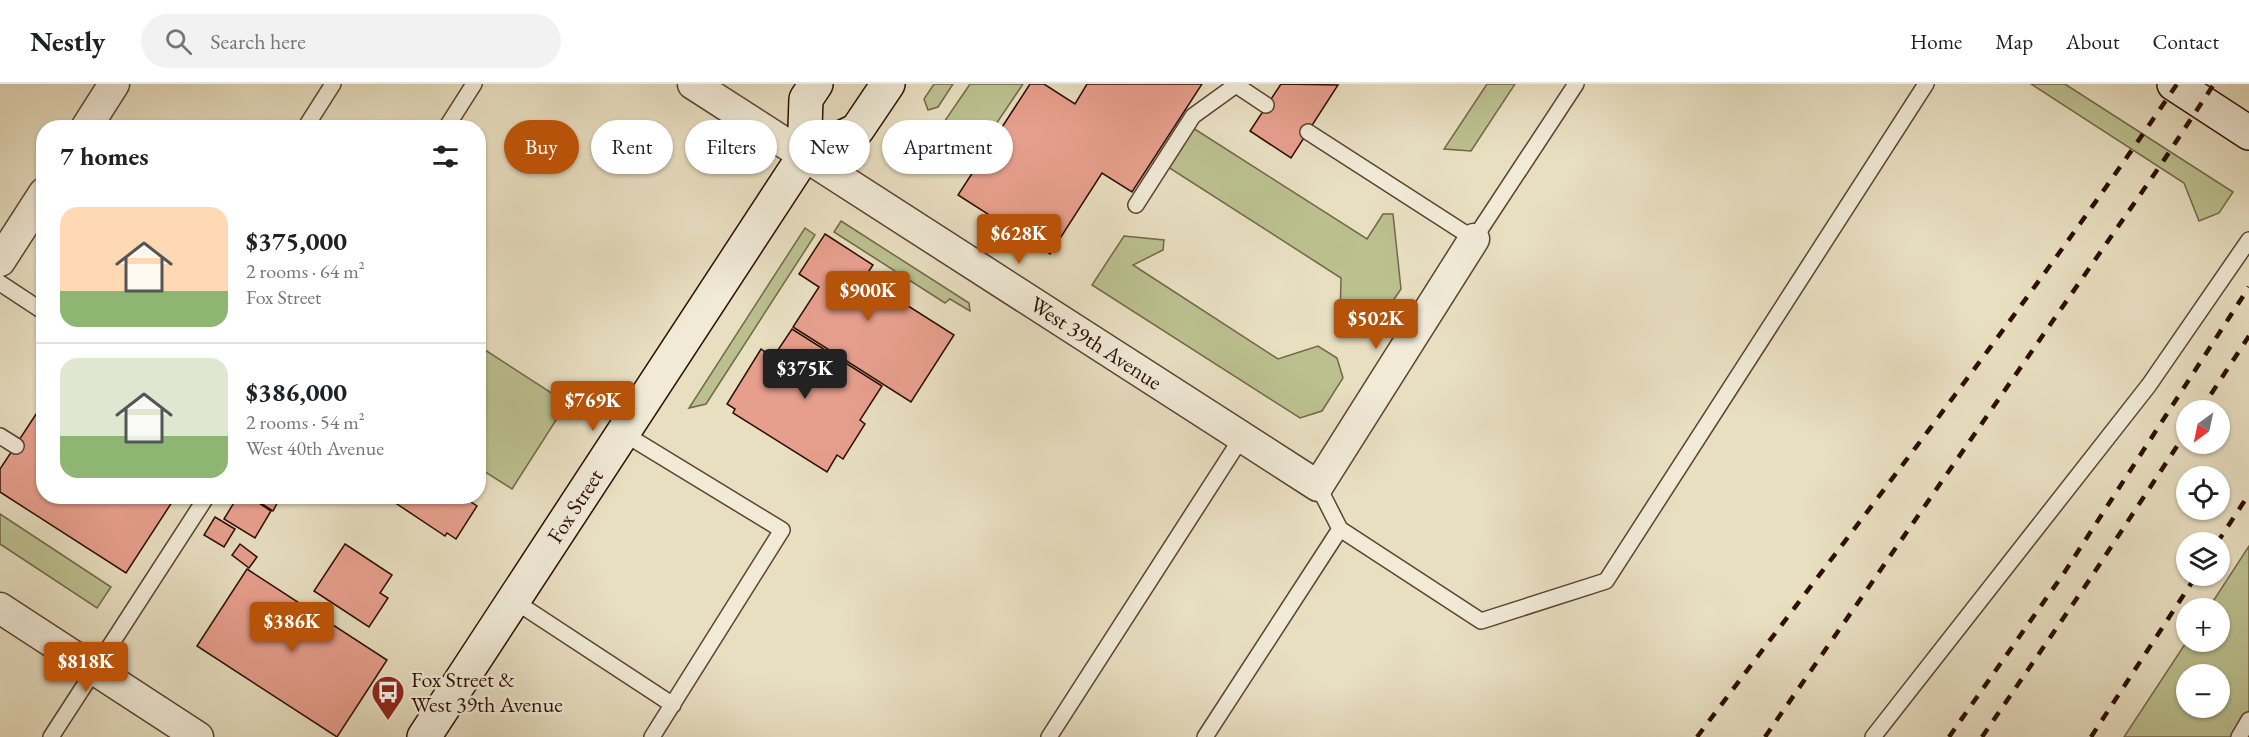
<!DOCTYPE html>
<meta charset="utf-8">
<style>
:root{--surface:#fff;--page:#f2f2f2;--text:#202124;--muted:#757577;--line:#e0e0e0;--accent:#b45309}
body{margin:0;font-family:"EB Garamond",serif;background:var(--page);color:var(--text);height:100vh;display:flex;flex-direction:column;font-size:22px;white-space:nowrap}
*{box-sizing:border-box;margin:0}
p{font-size:20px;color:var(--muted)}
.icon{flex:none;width:33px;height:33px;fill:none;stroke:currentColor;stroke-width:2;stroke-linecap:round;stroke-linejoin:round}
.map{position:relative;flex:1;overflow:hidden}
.sheet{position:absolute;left:36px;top:36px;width:450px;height:384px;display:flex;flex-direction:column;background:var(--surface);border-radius:24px;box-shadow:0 2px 4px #0004}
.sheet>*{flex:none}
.guide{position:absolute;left:504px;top:36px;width:570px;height:54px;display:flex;gap:12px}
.needle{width:39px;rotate:213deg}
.tools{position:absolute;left:2176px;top:316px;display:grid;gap:12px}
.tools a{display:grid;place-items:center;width:54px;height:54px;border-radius:50%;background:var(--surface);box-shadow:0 2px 4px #0004;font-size:30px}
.price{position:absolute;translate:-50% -51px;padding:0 14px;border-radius:6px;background:var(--accent);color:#fff;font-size:20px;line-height:39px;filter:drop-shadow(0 2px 3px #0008)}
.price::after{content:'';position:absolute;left:50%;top:36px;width:18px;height:14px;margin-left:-9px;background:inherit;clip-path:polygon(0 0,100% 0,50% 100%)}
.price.selected{background:#222;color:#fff}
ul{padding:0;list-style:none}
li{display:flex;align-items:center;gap:18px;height:150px;padding:0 24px}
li+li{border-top:2px solid var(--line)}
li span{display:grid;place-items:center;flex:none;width:168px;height:120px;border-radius:18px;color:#555}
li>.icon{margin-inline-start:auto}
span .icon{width:72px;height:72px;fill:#fffc;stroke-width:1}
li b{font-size:26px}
h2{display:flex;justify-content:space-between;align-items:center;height:72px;padding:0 24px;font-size:26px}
.chip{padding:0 21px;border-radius:27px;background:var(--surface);box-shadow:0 2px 4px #0004;font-size:21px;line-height:54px}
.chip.selected{background:var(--accent);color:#fff}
header{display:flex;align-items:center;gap:36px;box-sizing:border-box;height:84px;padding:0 30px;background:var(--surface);border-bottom:2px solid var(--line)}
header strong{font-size:28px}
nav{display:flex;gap:33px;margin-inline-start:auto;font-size:21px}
.search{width:420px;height:54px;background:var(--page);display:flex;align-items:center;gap:15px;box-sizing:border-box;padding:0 21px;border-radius:33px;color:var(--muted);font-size:22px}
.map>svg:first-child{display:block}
.green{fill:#bbc08f;stroke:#746648;stroke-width:1.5;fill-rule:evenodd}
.building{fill:#e79f8d;stroke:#2c0d01;stroke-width:1.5}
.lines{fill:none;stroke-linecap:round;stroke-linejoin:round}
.lane-casing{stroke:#5b4231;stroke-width:18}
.street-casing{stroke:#5b4231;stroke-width:33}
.secondary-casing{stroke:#2c0d01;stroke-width:36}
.lane{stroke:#f0ead7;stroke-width:15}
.street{stroke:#f0ead7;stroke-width:30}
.secondary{stroke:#f0ead7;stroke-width:33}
.rail{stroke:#2c0d01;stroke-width:4.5;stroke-dasharray:10 10;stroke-linecap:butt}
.labels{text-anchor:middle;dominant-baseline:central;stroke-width:5;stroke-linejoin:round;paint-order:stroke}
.street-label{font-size:22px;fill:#2c0d01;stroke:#f0ead7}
.poi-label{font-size:22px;fill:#2c0d01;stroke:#f0ead7;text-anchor:start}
</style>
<header>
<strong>Nestly</strong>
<div class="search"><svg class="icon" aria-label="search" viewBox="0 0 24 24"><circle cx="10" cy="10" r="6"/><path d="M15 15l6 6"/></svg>Search here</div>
<nav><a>Home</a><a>Map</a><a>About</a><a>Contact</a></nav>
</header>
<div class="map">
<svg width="2249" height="653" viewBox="0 0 2249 653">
<rect width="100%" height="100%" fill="#e8dfc1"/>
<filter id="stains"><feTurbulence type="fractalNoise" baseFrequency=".00333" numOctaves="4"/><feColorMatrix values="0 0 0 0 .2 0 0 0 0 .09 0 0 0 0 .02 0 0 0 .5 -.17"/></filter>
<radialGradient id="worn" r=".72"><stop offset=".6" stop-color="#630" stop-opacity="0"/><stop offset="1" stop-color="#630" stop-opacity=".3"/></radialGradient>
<path class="green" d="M934 0H953L938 23 928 26 924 15Z
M970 0H1023L978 67 961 56 937 67 940 44Z
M1487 0H1515L1471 67 1444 65Z
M2031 0H2065L2233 108 2219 129 2199 137 2184 99Z
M1193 44 1367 155 1383 130H1393L1401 205 1375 243H1356L1340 233 1341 194 1168 83Z
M841 137 969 219 970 227 950 215 945 219 834 148Z
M805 144 815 151 706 320 689 324Z
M1124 152 1164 156 1163 166 1133 181 1278 275 1318 262 1337 274 1343 294 1322 327 1300 334 1092 201Z
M479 262 567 319 512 405 479 384Z
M0 430 111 503 97 524 0 460Z
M2249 462V636L2238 653H2124L2187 557 2220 558V525H2208ZM2187 591H2220V624H2187Z"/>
<path class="building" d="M1030 0H1044L1075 20 1087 0H1202L1132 108 1102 89 1050 170 958 111Z
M1281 0 1338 1 1291 74 1250 47Z
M825 150 873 181 864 194 954 251 911 318 793 243 819 203 799 190Z
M792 245 882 302 860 336 865 340 843 375 837 371 827 388 733 329 735 325 727 320 761 265 768 270 771 266 776 269Z
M44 318V412H176L126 489 0 408V385Z
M238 412H248L271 427 255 454 224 435Z
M262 412H278L280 414 273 427 259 418Z
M385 412H467L470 414 468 416 477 422 456 455 447 449 445 452Z
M215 433 235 445 224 463 204 451Z
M240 460 257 473 249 484 232 471Z
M345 460 392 491 380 509 388 514 369 543 314 507Z
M247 485 387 576 337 653 197 562Z"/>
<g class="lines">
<defs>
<path id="lane" d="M305 44 333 0
M446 44 474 0
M1308 48 1474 155 1576 0
M1136 121 1193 32 1236 1 1266 21
M0 199 44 228
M623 349 782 446 652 653
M0 352 16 362
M1318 402 1340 445 1481 537 1606 497 1926 0
M513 516 673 621
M51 653 207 412
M1049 653 1242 353
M1205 653 1340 445
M1873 653 2149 301 2249 156
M2239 653 2249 636"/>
<path id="street" d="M693 0 1318 402 1474 155
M86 44 114 0
M0 177 44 109
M0 524 198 653"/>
<path id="secondary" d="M2174 0 2249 49
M804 72 857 46 888 0
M424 653 804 72 806 15 816 0"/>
</defs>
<use href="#lane" class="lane-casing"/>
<use href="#street" class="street-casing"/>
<use href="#secondary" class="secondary-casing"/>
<use href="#lane" class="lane"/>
<use href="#street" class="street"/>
<use href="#secondary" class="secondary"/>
<path class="rail" d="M2200 327 2249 252
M2217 459 2249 410
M1697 653C1859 437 2026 224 2177 0
M1765 653 2162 79 2214 0
M1949 653 2064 489 2249 203
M1982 653 2090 495 2187 347
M2091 653 2196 492"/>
</g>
<defs>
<symbol id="bus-pin" viewBox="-11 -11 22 30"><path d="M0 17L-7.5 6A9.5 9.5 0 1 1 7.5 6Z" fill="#8f2418" stroke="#f0ead7"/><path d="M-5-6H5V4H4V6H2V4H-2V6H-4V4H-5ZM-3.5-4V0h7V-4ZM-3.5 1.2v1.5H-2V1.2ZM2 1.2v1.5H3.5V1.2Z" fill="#fff"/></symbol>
</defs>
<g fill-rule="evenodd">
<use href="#bus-pin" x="369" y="589" width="38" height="52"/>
</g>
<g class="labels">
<g class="street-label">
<text transform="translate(1096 259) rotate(33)">West 39th Avenue</text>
<text transform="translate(575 422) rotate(-57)">Fox Street</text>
</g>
<g class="poi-label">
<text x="411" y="595">Fox Street &amp;<tspan x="411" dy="25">West 39th Avenue</tspan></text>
</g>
</g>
<rect width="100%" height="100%" filter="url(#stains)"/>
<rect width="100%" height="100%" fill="url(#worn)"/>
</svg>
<div class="tools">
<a><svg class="needle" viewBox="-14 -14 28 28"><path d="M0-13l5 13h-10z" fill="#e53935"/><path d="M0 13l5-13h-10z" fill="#757577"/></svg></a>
<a><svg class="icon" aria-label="locate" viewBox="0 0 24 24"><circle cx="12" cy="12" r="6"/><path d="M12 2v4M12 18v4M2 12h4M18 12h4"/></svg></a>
<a><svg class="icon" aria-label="layers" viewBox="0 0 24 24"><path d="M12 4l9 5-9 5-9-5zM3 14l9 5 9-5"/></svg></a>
<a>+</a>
<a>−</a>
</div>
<b class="price" style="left:1019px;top:181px">$628K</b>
<b class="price" style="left:868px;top:238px">$900K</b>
<b class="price" style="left:1376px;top:266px">$502K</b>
<b class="price selected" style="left:805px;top:316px">$375K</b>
<b class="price" style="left:593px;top:348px">$769K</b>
<b class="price" style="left:292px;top:569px">$386K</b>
<b class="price" style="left:86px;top:609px">$818K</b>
<div class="guide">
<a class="chip selected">Buy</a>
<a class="chip">Rent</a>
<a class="chip">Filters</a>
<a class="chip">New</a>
<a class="chip">Apartment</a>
</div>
<section class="sheet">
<h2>7 homes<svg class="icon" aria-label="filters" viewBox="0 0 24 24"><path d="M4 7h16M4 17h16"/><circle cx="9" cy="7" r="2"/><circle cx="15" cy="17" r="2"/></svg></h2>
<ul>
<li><span style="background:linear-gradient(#ffd9b3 70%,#8fb573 0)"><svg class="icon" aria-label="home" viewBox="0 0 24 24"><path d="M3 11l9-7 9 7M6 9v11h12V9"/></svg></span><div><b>$375,000</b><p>2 rooms · 64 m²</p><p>Fox Street</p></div></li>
<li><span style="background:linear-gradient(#dfe7d0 65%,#8fb573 0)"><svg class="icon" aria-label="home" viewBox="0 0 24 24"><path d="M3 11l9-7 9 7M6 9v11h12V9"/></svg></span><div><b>$386,000</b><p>2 rooms · 54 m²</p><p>West 40th Avenue</p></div></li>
</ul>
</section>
</div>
